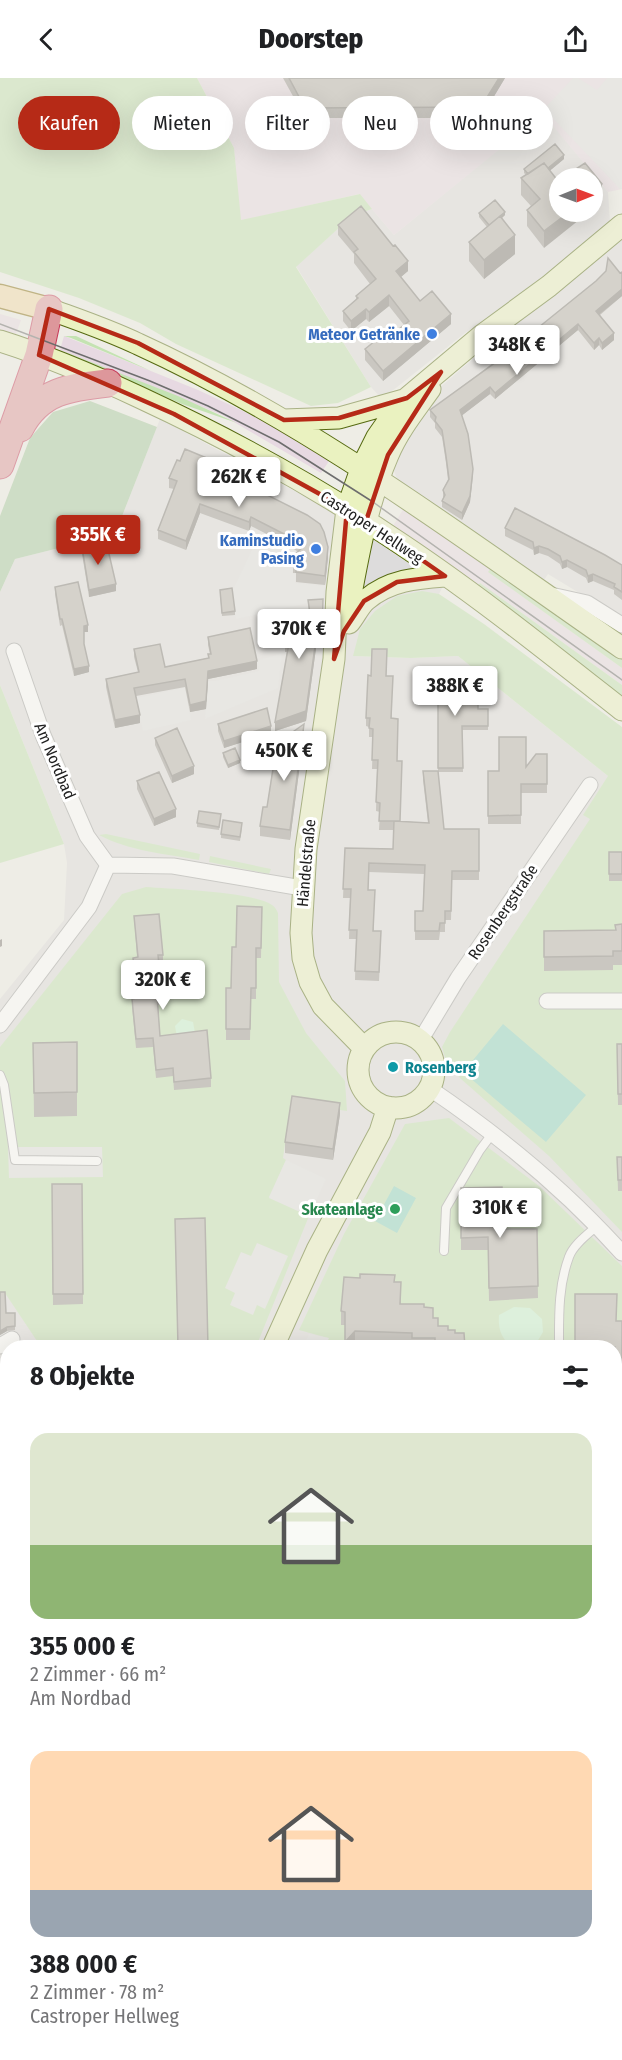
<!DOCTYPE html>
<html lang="de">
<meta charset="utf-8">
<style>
:root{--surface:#fff;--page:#f6f6f6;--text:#202124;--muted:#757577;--accent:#b62a17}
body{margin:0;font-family:"Fira Sans Condensed",sans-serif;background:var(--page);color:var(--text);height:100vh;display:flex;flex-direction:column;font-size:22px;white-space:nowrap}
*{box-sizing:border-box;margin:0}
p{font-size:20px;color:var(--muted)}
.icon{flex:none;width:33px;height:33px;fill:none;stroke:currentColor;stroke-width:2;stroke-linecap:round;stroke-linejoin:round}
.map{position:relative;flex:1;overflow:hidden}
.panel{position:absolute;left:0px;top:1262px;width:622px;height:722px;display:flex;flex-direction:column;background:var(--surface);border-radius:24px 24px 0 0;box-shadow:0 6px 24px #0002}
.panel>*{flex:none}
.top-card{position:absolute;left:18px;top:18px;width:586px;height:54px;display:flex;gap:12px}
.needle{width:39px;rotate:89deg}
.buttons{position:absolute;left:549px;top:90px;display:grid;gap:12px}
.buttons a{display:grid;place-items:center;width:54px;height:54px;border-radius:50%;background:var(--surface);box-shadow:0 6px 24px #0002;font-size:30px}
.price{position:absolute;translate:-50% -51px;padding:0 14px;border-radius:6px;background:#fff;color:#222;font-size:20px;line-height:39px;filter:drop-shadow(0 2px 3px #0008)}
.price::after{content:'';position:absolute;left:50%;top:36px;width:18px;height:14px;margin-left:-9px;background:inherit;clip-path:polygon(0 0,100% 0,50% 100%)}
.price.on{background:var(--accent);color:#fff}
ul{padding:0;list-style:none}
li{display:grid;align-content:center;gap:12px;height:318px;padding:0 30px}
li span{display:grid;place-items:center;height:186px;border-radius:18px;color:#555}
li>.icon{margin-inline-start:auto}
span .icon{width:108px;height:108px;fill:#fffc;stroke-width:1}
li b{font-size:26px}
h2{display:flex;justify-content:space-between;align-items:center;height:72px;padding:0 30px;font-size:26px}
.chip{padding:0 21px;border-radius:27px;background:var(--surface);box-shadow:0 6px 24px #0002;font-size:21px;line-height:54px}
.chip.on{background:var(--accent);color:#fff}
header{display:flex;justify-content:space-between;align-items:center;height:78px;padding:0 30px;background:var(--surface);font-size:27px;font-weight:800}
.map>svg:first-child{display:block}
.residential{fill:#dddcdc;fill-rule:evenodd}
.industrial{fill:#e7d9e2}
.education{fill:#f8fbe2}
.grass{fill:#c4e3b2}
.forest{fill:#a7c99f}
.park{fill:#c8f3d1}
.pitch{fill:#8dd4c1}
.parking{fill:#dfdfdf}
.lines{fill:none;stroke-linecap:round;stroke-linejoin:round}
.lane-casing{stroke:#a0a0a0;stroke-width:10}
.street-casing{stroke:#a0a0a0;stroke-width:17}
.secondary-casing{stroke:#566a11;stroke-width:23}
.primary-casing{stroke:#886f11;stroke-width:25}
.highway-casing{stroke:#c73959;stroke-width:29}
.lane{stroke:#fff;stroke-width:8}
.street{stroke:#fff;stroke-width:15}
.secondary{stroke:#eaf2c0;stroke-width:21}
.primary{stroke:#f1daa8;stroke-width:22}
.highway{stroke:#dd979b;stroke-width:27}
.tram{stroke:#6d6d6d;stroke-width:1.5}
.wall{fill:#9d9994}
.shaded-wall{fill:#807d78}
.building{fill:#b7b2ac;stroke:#807d78;stroke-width:1.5}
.marked{fill:none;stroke:#b62a17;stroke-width:4.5;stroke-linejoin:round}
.shop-dot{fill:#3f7fe0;stroke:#fff;stroke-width:2}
.culture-dot{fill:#0f9aa8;stroke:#fff;stroke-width:2}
.leisure-dot{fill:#2e9e5b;stroke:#fff;stroke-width:2}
.labels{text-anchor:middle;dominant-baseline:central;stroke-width:6;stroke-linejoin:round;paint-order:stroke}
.shop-label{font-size:16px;font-weight:bold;fill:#366cbe;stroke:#fff;text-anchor:end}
.street-label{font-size:16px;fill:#1f1f1f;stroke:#fff}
.culture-label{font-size:16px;font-weight:bold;fill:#0d838f;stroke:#fff;text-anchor:start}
.leisure-label{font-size:16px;font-weight:bold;fill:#27864d;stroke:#fff;text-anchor:end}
</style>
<header><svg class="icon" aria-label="back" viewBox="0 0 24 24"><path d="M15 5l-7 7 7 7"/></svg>Doorstep<svg class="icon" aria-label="share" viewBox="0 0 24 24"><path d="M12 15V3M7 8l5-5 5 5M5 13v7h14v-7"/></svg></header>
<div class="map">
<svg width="622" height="1982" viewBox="0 0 622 1982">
<rect width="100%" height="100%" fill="#eeede6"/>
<path class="residential" d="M543 35 608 114 610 144 505 233 482 244 465 255 382 321 371 309 296 188 352 138 372 131 394 157ZM560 100H592V134H560Z
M622 160V541L548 496 542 505 398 404 392 387 437 312 526 235Z
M160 341 321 427 443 508 439 516 397 518 353 578 411 580 458 578 608 698 622 750V1982H0V921L64 842 67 785 64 766 0 607V514L15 481 115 456ZM8 1269H615V1976H8Z"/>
<path class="industrial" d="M197 0H622V111L608 114 543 36 394 157 359 116 240 143 234 70Z
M0 236 21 242 16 256 0 252Z
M64 258 198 312 243 333 281 352 329 383 321 395 222 337 60 272Z
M404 430 491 490 489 494 622 590V607L480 505 477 508 393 448Z"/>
<path class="education" d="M615 1434 622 1442V1752H615Z"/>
<path class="grass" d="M0 0H197L234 70 241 142 360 116 372 131 352 138 296 189 371 309 338 325 311 328 176 266 140 245 79 220 0 194Z
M64 258H76L151 293 71 260Z
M60 272 178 318 237 345 182 326Z
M491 490 622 581V590L488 494Z
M480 505 622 607V619L477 508Z
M422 513 439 516 484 546 622 649V1154L549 1078 461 1001 446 983 442 969 450 954 590 741 583 737 608 698 458 578 411 580 353 578 360 551 375 533 397 518Z
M0 607 64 766 0 785Z
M106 756 200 776 199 782C166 776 129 773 99 757Z
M210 778 271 791 269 796 209 784Z
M146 809C172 811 254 814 272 827 275 829 276 831 278 835L279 904 306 955 345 1003 347 1033 291 1025 283 1080 286 1082 269 1119 309 1138 256 1269H41L5 1215H0V969L122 816Z
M449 1040 539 1108 622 1188V1442L615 1434V1269H325L328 1260 299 1252 344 1156 405 1046Z
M7 1552V1815L0 1813V1566Z
M615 1752H622V1982H446V1976H615Z
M222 1976H343V1982H223Z"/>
<path class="forest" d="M90 323 157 349 115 456 15 481 0 514V438L30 360 53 334Z"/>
<path class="park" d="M182 941 193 944 195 955 177 959 175 948Z
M514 1229 530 1230 542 1241 543 1254 534 1269H511C501 1259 498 1251 499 1237Z"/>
<path class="pitch" d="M503 946 586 1017 546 1064 463 994Z
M394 1108 416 1120 397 1155 375 1143Z"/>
<path class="parking" d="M573 0H578L597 12 607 0H622V111H620L544 31Z
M261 453 290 468 296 474 299 479 294 485 292 495 296 496 295 505 325 508 322 522 236 541 232 514Z
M282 575 278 610 205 641 208 603H215L259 593 257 583Z
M188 609 191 621 187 622 191 642 143 653 136 620Z
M8 1069H102L103 1099 9 1100Z
M286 1082 326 1101 309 1138 269 1120Z
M257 1165 288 1178 265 1231 257 1227 253 1237 230 1227 235 1215 225 1210 241 1174 251 1178Z
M309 1256 329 1260 325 1269H303Z"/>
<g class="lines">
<defs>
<path id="lane" d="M0 997 4 1007 15 1082 97 1083
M444 1173 446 1130 480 1072 492 1056
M559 1269C559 1239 558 1208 569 1179 573 1167 588 1156 597 1148"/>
<path id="street" d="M551 517 587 525 622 547
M14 573 43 657 87 758 108 787
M108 787 173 788 302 810
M547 923H622
M0 947 89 829 108 787
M420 963 458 900 590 707
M429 1010C500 1058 564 1110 622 1175
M0 1268 12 1261
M0 1842 8 1843
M214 1976 215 1982
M357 1982V1976
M434 1982V1976"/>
<path id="secondary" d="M49 231C79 242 109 252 138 266 312 345 466 462 622 570
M0 263C48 278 94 298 139 319 225 359 310 405 389 458 470 511 546 572 622 632
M284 342 339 340 407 321
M347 538C357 484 366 428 388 377 398 353 415 332 430 311
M349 545C355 538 359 528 366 522 389 502 417 500 445 498
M358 992a38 38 0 1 1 76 0a38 38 0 1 1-76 0Z
M364 970 323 928 310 904 303 880 301 855 306 771 334 581 337 514 347 431 361 391 377 359 400 326 481 258 549 208 622 147
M273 1269 317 1172 380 1054 388 1029
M36 1982 38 1976"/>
<path id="primary" d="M0 218 49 231"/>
<path id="highway" d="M20 350C39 313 70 309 108 305
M0 387 39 277 49 231"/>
</defs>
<use href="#lane" class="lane-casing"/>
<use href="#street" class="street-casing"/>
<use href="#secondary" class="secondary-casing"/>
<use href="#primary" class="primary-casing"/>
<use href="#highway" class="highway-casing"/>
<use href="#lane" class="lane"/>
<use href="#street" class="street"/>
<use href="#secondary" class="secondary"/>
<use href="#primary" class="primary"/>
<use href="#highway" class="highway"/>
<path class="tram" d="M0 246 150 303 208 328 279 364 373 424 622 602"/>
</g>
<path class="wall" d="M283 0H505L481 40H305Z
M564 81 550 92 544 170 527 148V132L531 128 521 117V100L526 97 524 95V91Z
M479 135 505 137 502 140 515 176 484 201 469 183V164L487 149 479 139Z
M338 147 408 193 401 199 420 223 451 246 383 303 365 282V271L389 259 404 247 389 228 369 244 366 241 351 253 343 243V233L356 222V218L370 206 354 185V176L338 157Z
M622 194V218L600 237 614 262 602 272 599 267 594 272 578 252 495 321 490 316 462 337 473 398 470 424 462 442 442 429V423L443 420V412L448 402 446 385 442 359 435 350V345L430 339V332L513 270Z
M180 383 221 389 264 416 328 479 325 507 296 504V495H293V485L298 474 290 468 251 448 249 453 200 435 186 472 158 461V452L174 411 169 410V400Z
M505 450 622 487V522L614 516V512L593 503 588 505 586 500 567 489 562 491 560 486 548 478 539 475 534 477 533 472 505 458Z
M82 469 116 513 89 519 82 476Z
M55 509 88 554H84V566L89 594 74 598 62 547 60 548 55 516Z
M220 516 235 533V537L222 538Z
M323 521 322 563H317L306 643 275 653 287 574H285V567H276V543L303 542 309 536 308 522Z
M208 559 257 591 208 601 206 631 190 634 185 609 136 618 140 645 115 650 106 609V601L138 594 134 579V571L165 589 208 580V576H210L208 567Z
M438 591 478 631H488V652H462L463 694H438Z
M387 598 397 683 400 743 428 745 423 702V693L444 751H479V802H452L451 842H445V854H440L439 862H415V833H423L424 796 369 794 368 812 374 853 381 862 379 903 355 902 356 861H349L350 820H343L345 770 393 771 394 752H379L380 734 376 733 377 691H372L373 659H369V649L366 648V640Z
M218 646 271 655 224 670 218 653Z
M304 656 290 762 260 758V748L267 729 274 680 273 678V668Z
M155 660 194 696 172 705 155 667Z
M223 675 240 685 228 690 223 679Z
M547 676V715H521V746H488V693H499L526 689Z
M137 703 176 739 154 748 137 711Z
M221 740 219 752 197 749V745Z
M242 749 240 763 221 760V756Z
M609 774H622V803H609Z
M262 829 261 880H256V921H251L250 962H226V910H231L236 869Z
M134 838 163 877V885L159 886 162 918V927H158L160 958 211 1000V1009L174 1012 173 998 156 1000 153 969 136 970 132 929V921L136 920 133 888V880L137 879Z
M622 846V887H613V892L544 893V853L616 852Z
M77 964V1038L34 1039 33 965Z
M617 966H622V1027H618Z
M340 1036 333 1082 285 1075V1064Z
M617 1079H622V1113H618Z
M52 1106H82L83 1226 53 1227Z
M461 1110 502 1151H537L538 1220 489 1223 488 1172H461Z
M395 1204 401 1226 424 1229 433 1240 438 1248 455 1255 465 1269H412L355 1267 353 1269H345V1247H341V1233Z
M0 1214 6 1235H15V1252L7 1253 0 1257Z
M575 1216 616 1243H622V1327H615V1269H575Z
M8 1288V1538L7 1539H0V1300H4Z
M622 1473V1589H615V1476H622Z
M0 1563H4V1567H0Z
M615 1607H622V1643H615Z
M615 1663H622V1737H615Z
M0 1690H8V1808H0Z
M615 1790H622V1833H615Z
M615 1909H620V1954H615Z
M132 1977H181L185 1982H107Z"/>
<path class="shaded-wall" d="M499 0H505L481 40V29Z
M564 77V81L534 106V102Z
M602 106V123L592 131V114Z
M505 134V137L489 151V147Z
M569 134H589L544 170V153Z
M515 157V176L484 201V182Z
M408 183V193L396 203V193Z
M622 211V218L596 239V233Z
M389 217V228L369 244V234Z
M366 231V241L351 253V243Z
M451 236V246L383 303V293Z
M578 246V252L495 321V315Z
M614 255V262L602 272V265Z
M599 260V267L594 272V265Z
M490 309V316L460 339V332Z
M473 391 470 424 462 442V435Z
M200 426V435L186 472V463Z
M251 439V448L249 453V444Z
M539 468V475L534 477V470Z
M328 469V479L325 507V498Z
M567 482V489L562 491V484Z
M593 496V503L588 505V498Z
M116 506V513L89 519V512Z
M88 547V554H84V548Z
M317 554V563L306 643 275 653V644Z
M257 583V591L208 601 206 631 190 634V627L208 593Z
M89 588V594L74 598V591Z
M140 637V645L115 650V642Z
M304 646V656L290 762V752Z
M271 648V655L224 670V663Z
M240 682V685L228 690V687Z
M194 688V696L172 705V698Z
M176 731V739L154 748V741Z
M2 861V868L0 869V862Z
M340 1025V1036L333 1082V1071Z
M7 1249V1253L0 1257V1253Z
M355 1253V1267L353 1269H345V1264Z
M8 1898V1904L0 1908V1903Z
M5 1938V1945L0 1948V1941Z"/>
<path class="building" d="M289 0H499L481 29 305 30Z
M555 66 564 77 548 90 544 85 528 96 524 91Z
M544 85 558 103 560 102V134H569L544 153 527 132 540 121 521 100Z
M585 85 602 106 592 114V100H562Z
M495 122 505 134 489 147 479 135Z
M361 128 393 168 395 167 408 183 396 193 420 223 432 213 451 236 383 293 365 271 385 255 389 259 409 243 389 217 369 234 366 231 351 243 343 233 358 220 356 218 376 201 354 174 358 171 338 147Z
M500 138 515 157 484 182 469 164Z
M608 180 620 195 622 194V211L596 233 614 255 602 265 599 260 594 265 578 246 495 315 490 309 460 332 468 356 473 391 470 418 462 435 442 423 445 417 443 412 449 401 446 378 442 352 435 343 436 339 430 332 499 282 508 274V268L513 270 596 203 606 193Z
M185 371 221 386 220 388 264 408 261 414 307 437 320 446 324 454 328 469 325 498 296 494 297 486 293 485 294 477 304 468 290 459 251 439 249 444 200 426 186 463 158 452 177 403 169 400 177 382 180 383Z
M515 430 605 477 622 487V514L614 509 615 506 593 496 588 498 586 492 567 482 562 484 560 478 548 471 539 468 534 470 533 464 505 450Z
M106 463 116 506 89 512 82 469Z
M78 504 88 547 84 548V566L89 588 74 591 62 541H60L55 509Z
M232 510 235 533 222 535 220 512Z
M323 521 322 554H317L306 633 275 644 289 565 285 564 286 557H276V543L303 542 302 537 310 535 308 522Z
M250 550 257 583 208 593 206 623 190 627 185 601 134 610 140 637 115 642 106 601 139 594 134 571 160 566 165 589 209 580 208 576H211L208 559Z
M372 571H387L386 598H393L391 640 398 641 397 683H402L400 743H379L380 725 376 724 378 682H372L373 651 369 650 370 640H366L368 597 371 598Z
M438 591H462V615H478V631H488V648H462L463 690H438Z
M267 630 271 648 224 663 218 646Z
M304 646 290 752 260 748 263 729H267L276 672 273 668Z
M177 650 194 688 172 698 155 660Z
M499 659H526V689L536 676H547V706H521V737L488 738V693H499Z
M235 670 240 682 228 687 223 675Z
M423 693H438L444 751H479V793H452L451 833H445V845H440L439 853H415V833H423L425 787 369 785 368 812H375L373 853H381L379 894 355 893 357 852H349L351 811H343L345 770 393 771 394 743 429 745Z
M159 694 176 731 154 741 137 703Z
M199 733 221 736 219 749 197 745Z
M223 742 242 745 240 759 221 756Z
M609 774H622V796H609Z
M237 828 262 829 261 870H256V910H251L250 951H226V910H231L232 869H236Z
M159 836 163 877H158L162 918H157L160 958 207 952 211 1000 174 1004 173 990 156 992 153 960 136 961 132 921 137 920 133 880 138 879 134 838Z
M622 846V873H613V878L544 879V853L616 852 615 847Z
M77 964V1014L34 1015 33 965Z
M617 966H622V1016H618Z
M292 1018 340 1025 333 1071 285 1064Z
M617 1079H622V1102H618Z
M52 1106H82L83 1216H53Z
M502 1109V1151H537L538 1208 489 1210 488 1159 461 1160V1110Z
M205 1140 208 1269H178L175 1141Z
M360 1196 395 1197 394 1204H401L400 1226H424V1229L433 1230V1240H438V1248H448V1252H455V1255H464L465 1269H435V1260H412V1255L355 1253 345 1264V1234L341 1233 344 1199 360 1200Z
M0 1214H5L6 1235H15V1248L7 1249 0 1253Z
M575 1216H617L616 1243H622V1316H615V1269H601V1265L575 1266Z
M20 1267H36L37 1269H20Z
M3 1288H8V1534L7 1535H0V1300H4Z
M622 1473V1578H615V1476H622Z
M615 1607H622V1632L615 1633Z
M615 1663H622V1727H615Z
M0 1690H8V1798H0Z
M615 1790H622V1819H615Z
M8 1864V1898L0 1903V1868Z
M615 1909H620V1940H615Z
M0 1930 5 1938 0 1941Z
M0 1949 8 1962V1976H15L17 1980 14 1982H0Z
M132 1976H181V1977H185V1982H163L157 1977H138V1982H107V1977H132Z
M270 1976H300V1982H270Z
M384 1976H420V1982H384Z"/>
<path d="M0 0H622V1982H0ZM49 231 138 265 284 342 339 340 407 320 441 294 388 377 366 443 445 498 397 504 364 523 344 553 334 581 347 431 174 336 39 277Z" fill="#eeede6" fill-opacity=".55" fill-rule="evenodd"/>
<path class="marked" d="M49 231 138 265 284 342 339 340 407 320 441 294 388 377 366 443 445 498 397 504 364 523 344 553 334 581 347 431 174 336 39 277Z"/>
<g class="shop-dot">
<circle cx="432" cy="256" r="6"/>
<circle cx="316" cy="471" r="6"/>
</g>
<circle class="culture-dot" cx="393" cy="989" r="6"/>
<circle class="leisure-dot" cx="395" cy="1131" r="6"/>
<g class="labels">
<g class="shop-label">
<text x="420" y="256">Meteor Getränke</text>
<text x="304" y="462">Kaminstudio<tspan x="304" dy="18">Pasing</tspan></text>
</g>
<g class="street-label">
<text transform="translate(372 449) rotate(33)">Castroper Hellweg</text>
<text transform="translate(55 683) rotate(67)">Am Nordbad</text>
<text transform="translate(306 785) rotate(-85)">Händelstraße</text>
<text transform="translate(503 834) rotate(-56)">Rosenbergstraße</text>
</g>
<g class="culture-label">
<text x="405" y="989">Rosenberg</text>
</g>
<g class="leisure-label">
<text x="383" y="1131">Skateanlage</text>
</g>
</g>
</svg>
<div class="buttons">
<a><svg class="needle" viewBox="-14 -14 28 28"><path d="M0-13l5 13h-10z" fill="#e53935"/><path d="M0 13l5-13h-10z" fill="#757577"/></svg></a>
</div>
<b class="price" style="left:517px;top:298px">348K €</b>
<b class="price" style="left:239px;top:430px">262K €</b>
<b class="price on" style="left:98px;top:488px">355K €</b>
<b class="price" style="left:299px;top:582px">370K €</b>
<b class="price" style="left:455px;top:639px">388K €</b>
<b class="price" style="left:284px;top:704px">450K €</b>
<b class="price" style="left:163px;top:933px">320K €</b>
<b class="price" style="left:500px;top:1161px">310K €</b>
<div class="top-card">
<a class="chip on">Kaufen</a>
<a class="chip">Mieten</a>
<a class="chip">Filter</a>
<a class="chip">Neu</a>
<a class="chip">Wohnung</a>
</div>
<section class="panel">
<h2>8 Objekte<svg class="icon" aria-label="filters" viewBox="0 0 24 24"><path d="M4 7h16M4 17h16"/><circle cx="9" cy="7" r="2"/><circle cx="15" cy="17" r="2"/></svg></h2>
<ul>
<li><span style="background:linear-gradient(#dfe7d0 60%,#8fb573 0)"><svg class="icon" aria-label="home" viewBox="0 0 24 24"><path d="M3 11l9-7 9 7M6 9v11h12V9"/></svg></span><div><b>355 000 €</b><p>2 Zimmer · 66 m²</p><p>Am Nordbad</p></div></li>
<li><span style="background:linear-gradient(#ffd9b3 75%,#9aa5b1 0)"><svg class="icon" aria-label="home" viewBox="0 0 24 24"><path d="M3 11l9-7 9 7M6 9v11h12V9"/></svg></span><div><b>388 000 €</b><p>2 Zimmer · 78 m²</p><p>Castroper Hellweg</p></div></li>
</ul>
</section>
</div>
